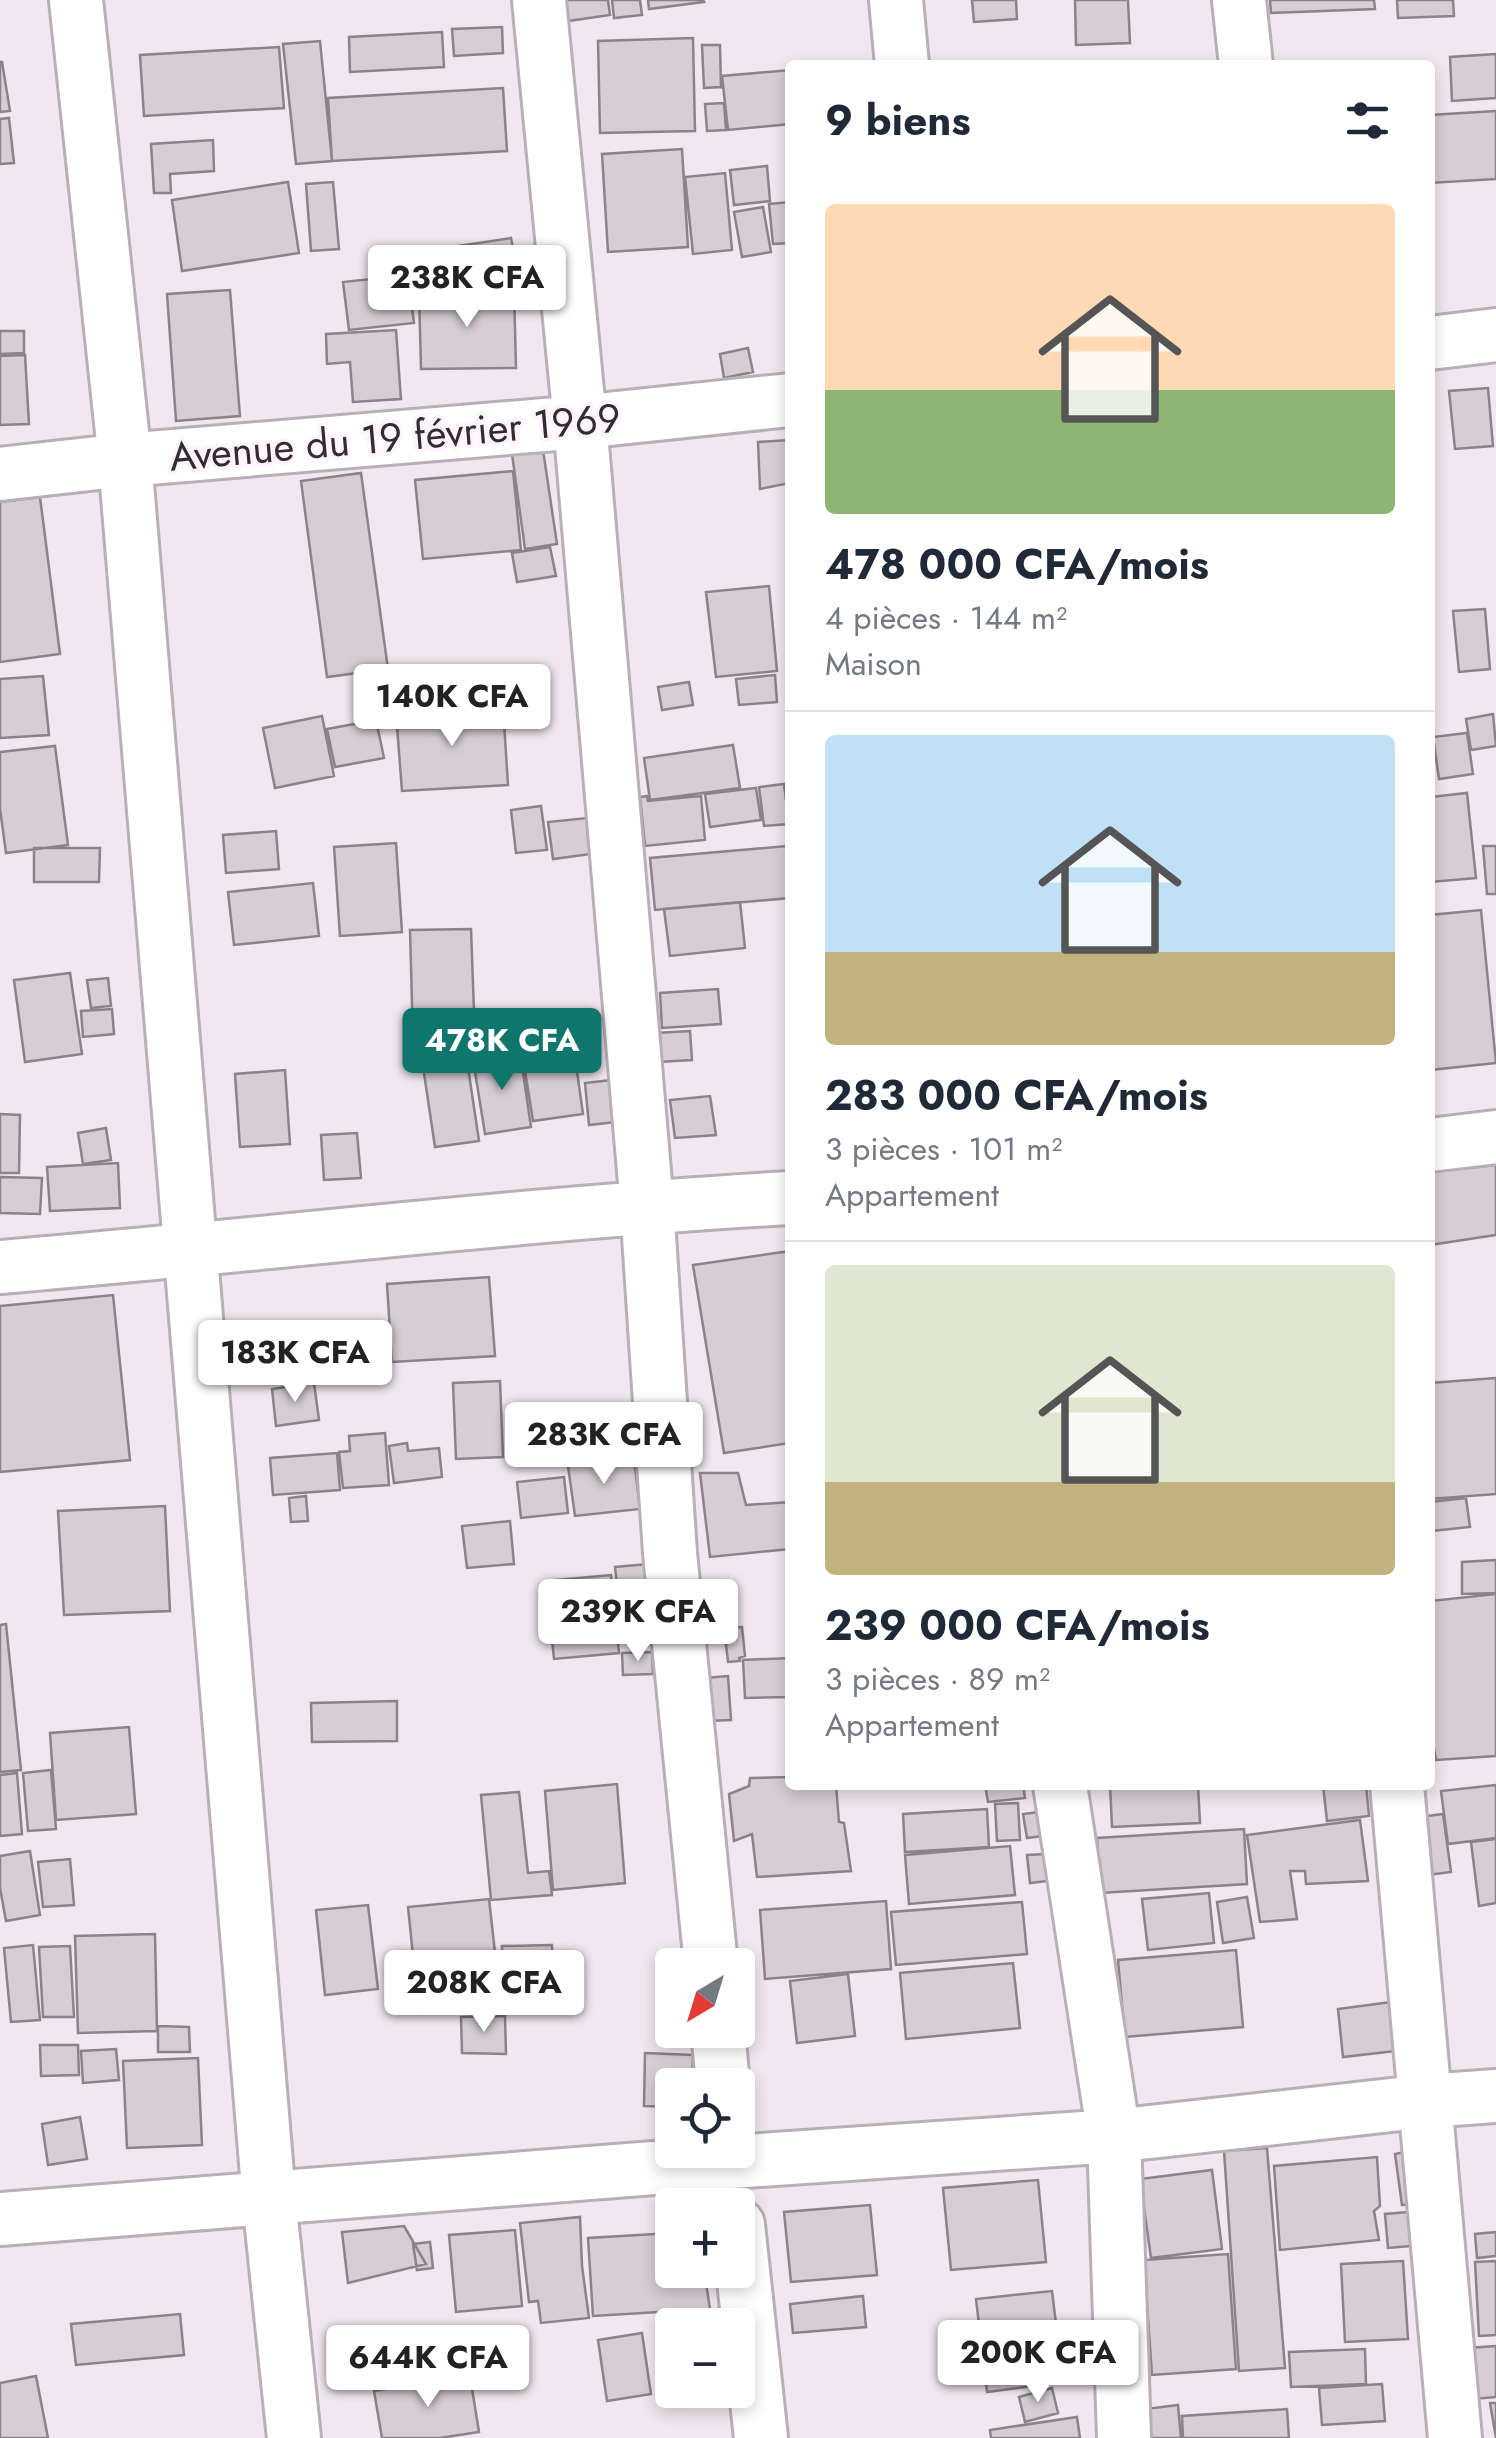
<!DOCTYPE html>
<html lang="fr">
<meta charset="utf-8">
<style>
:root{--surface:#fff;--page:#f6f6f7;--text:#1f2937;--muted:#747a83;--line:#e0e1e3;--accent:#0f766e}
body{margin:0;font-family:Jost,sans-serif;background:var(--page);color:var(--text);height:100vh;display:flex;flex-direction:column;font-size:38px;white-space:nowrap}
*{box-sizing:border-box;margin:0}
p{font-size:32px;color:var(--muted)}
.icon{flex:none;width:55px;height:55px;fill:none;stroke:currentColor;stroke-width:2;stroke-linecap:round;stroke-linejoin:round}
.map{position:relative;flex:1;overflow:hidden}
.details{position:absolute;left:785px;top:60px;width:650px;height:1730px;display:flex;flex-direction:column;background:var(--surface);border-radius:10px;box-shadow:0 5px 15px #0003}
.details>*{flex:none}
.needle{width:65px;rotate:218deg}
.controls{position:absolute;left:655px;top:1948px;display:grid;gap:20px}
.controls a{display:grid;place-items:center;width:100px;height:100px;border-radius:10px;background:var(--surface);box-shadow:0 5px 15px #0003;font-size:50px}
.price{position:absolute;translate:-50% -85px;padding:0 22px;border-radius:10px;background:#fff;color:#222;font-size:32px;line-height:65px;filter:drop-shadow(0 2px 5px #0008)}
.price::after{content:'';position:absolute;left:50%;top:60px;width:30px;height:22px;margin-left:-15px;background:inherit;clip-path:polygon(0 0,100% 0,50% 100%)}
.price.active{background:var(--accent);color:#fff}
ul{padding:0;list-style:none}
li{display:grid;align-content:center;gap:20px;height:530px;padding:0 40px}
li+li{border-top:2px solid var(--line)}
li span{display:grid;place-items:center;height:310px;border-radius:10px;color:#555}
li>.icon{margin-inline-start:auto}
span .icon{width:180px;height:180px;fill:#fffc;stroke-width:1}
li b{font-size:42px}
h2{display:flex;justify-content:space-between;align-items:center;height:120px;padding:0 40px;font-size:42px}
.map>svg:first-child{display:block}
.building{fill:#d7cdd5;stroke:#8b828a;stroke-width:2.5}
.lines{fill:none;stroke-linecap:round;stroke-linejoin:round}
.street-casing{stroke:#b9afb7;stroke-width:58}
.street{stroke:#fff;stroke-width:52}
.labels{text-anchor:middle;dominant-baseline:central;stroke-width:8;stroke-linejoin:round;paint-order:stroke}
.street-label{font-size:40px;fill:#302d30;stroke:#fef4fd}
</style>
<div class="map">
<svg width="1496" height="2438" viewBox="0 0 1496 2438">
<rect width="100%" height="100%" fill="#f1e7f0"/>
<path class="building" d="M564 0H608L610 15 568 21Z
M612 0H640L642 15 614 18Z
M648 0H703L704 2 649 9Z
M972 0H1016L1017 19 974 22Z
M1075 0H1128L1130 43 1076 45Z
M1270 0H1374L1375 9 1271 13Z
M1397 0H1453L1454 16 1398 18Z
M502 27 503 53 454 56 452 29Z
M442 32 444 67 350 72 349 37Z
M693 38 695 131 600 133 598 41Z
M320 41 332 161 296 164 283 44Z
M702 45H720L721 87 704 88Z
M279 47 284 108 144 116 140 55Z
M1496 54V98L1452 101 1450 57Z
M0 62H2L10 111 0 112Z
M790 70V124L728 130 722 76Z
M503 88 507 151 332 161 328 98Z
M724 103 726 130 707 131 705 104Z
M1496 111V179L1430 183V115Z
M9 118 14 163 0 164V119Z
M213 140 214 171 170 174 171 193H154L151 144Z
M682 149 688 247 608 252 602 154Z
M767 166 770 201 734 205 730 170Z
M725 173 732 250 693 254 685 177Z
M288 182 299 253 182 271 172 200Z
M333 182 339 249 311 251 306 184Z
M790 202V243L773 244 769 204Z
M763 207 771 252 742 257 734 212Z
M511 238 516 263 463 272 458 246Z
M408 275 414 323 349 330 343 282Z
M230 290 240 416 176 421 167 294Z
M514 291 516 368 421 369 419 292Z
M396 330 401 399 353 402 350 362 327 364 326 334Z
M0 331H24V353L0 354Z
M748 348 753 372 724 378 720 354Z
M25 355 29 424 0 425V356Z
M1488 388 1493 446 1455 449 1449 391Z
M790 440V483L760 489 758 442Z
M543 450 557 544 525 549 512 454Z
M513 471 521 550 423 559 415 480Z
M361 473 388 669 327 677 301 481Z
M40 497 60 654 0 662V502Z
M550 547 556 576 517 582 512 553Z
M769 586 777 671 716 677 706 592Z
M1485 609 1490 669 1459 672 1453 611Z
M775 675 777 702 739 705 736 679Z
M43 676 49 735 0 738V679Z
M689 682 693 705 662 710 658 687Z
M503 706 508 785 402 791 396 713Z
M1493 714 1496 746 1471 750 1466 719Z
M322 716 334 776 275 788 263 728Z
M376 720 384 758 335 767 327 729Z
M1467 733 1473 774 1439 779 1433 737Z
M733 745 740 788 650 800 644 758Z
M55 746 68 845 6 853 0 809V752Z
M784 784 789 824 764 826 759 787Z
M756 788 761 820 710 827 705 794Z
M1467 793 1476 878 1430 882V797Z
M647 796 648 801 701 796 705 840 645 846 640 797Z
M541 806 547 850 516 853 511 810Z
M587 818 591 854 553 859 548 822Z
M276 831 279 869 226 873 223 835Z
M396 843 402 932 340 936 334 847Z
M787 846 790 898 655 910 650 858Z
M1483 846H1496V894H1487Z
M34 848H100L99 882H34Z
M313 883 319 936 234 945 228 892Z
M740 902 745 948 670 956 664 909Z
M1481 910 1496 1063 1430 1070V915Z
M471 929 475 1038 413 1040 410 930Z
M70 973 82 1054 25 1062 14 980Z
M108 978 111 1006 91 1008 87 980Z
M718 989 721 1024 662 1028 660 993Z
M112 1009 114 1034 83 1037 81 1011Z
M690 1031 692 1060 658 1062 656 1033Z
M465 1047 479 1141 435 1147 421 1053Z
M520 1052 531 1127 485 1134 473 1059Z
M575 1057 583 1114 533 1121 524 1064Z
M285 1070 290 1144 240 1147 235 1074Z
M620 1079 625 1121 589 1125 585 1083Z
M710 1096 716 1135 675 1138 670 1100Z
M0 1114 20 1115 19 1173H0Z
M106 1128 111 1160 83 1164 78 1133Z
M357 1133 361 1178 324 1180 321 1135Z
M118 1163 120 1208 50 1211 47 1167Z
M1496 1165V1235L1430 1245V1172Z
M0 1177 42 1178 40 1214 0 1213Z
M790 1251V1443L724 1453 693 1265Z
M489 1277 495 1356 392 1362 387 1284Z
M113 1295 130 1460 0 1472V1306Z
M1496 1378V1494L1430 1499V1383Z
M500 1381 503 1457 456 1459 453 1383Z
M314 1383 319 1420 276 1426 272 1389Z
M385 1433 389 1485 343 1488 339 1452 350 1451 349 1436Z
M407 1443 408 1451 439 1448 442 1477 394 1483 389 1446Z
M337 1453 340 1490 273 1495 270 1458Z
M634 1459 640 1509 575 1516 568 1466Z
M700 1473H738L746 1505 790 1502V1549L710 1557Z
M564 1477 568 1513 521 1518 517 1482Z
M306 1496 308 1521 291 1522 289 1498Z
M1466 1498 1470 1527 1431 1531 1430 1502Z
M165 1506 170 1611 64 1615 58 1511Z
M510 1521 514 1564 467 1568 462 1526Z
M1496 1560V1593L1462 1594V1562Z
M648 1564 654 1610 620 1613 615 1567Z
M611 1575 619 1653 554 1659 546 1581Z
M1496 1594V1756L1436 1760 1430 1725V1601Z
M6 1624 21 1770 0 1772V1625Z
M742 1627 745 1656 739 1658 740 1661 728 1662 724 1628Z
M652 1652 653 1674 623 1675 622 1653Z
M790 1658V1697L745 1698 743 1660Z
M728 1676 731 1720 708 1721 705 1678Z
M397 1701V1741L312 1742 311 1703Z
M129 1727 136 1814 56 1820 50 1733Z
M51 1770 56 1829 28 1831 23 1773Z
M17 1773 22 1834 0 1836V1775Z
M790 1777V1785H836L839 1822 844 1823 851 1871 757 1877 752 1834 734 1841 729 1794 749 1786 750 1778Z
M617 1784 625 1883 553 1890 545 1791Z
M985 1785H1023L1025 1798 988 1802Z
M1110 1785H1198L1200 1823 1112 1827Z
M1323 1785H1366L1369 1816 1327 1821Z
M1496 1785V1838L1448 1844 1441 1791Z
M519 1792 528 1873 549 1871 552 1895 491 1900 481 1795Z
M1018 1803 1020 1840 997 1841 995 1804Z
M987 1809 989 1847 905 1852 903 1814Z
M1039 1812 1043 1836 1027 1838 1023 1814Z
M1443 1814 1451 1872 1427 1875 1419 1817Z
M1360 1820 1368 1881 1306 1884 1305 1871H1290L1297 1919 1260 1922 1247 1835Z
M1244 1829 1247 1884 1100 1893 1097 1838Z
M1496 1839V1903L1479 1906 1471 1842Z
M1010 1846 1015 1895 909 1904 905 1855Z
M30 1851 40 1915 6 1921 0 1888V1856Z
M1046 1854 1048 1881 1030 1883 1027 1855Z
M70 1859 74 1905 43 1907 38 1862Z
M1209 1893 1214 1943 1148 1950 1142 1899Z
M1247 1897 1254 1938 1223 1943 1217 1902Z
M489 1899 501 2006 419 2014 408 1907Z
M886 1901 891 1969 765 1979 760 1910Z
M1022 1902 1027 1954 896 1965 891 1912Z
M368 1905 378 1989 325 1995 316 1910Z
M155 1934 157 2031 78 2033 75 1936Z
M33 1945 40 2020 11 2022 4 1948Z
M552 1945 555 2002 504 2005 502 1946Z
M70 1946 74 2017H43L39 1947Z
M1236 1950 1243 2027 1125 2037 1118 1960Z
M1013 1963 1020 2028 906 2039 900 1973Z
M848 1974 855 2036 797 2043 790 1981Z
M1399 2001 1405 2050 1343 2057 1338 2009Z
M505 2016 506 2054 462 2053 461 2017Z
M158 2026 189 2027 190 2052H158Z
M40 2045H78L79 2075 41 2076Z
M116 2049 119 2080 83 2083 81 2051Z
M645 2053 693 2055 692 2085H672V2107L644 2106Z
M198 2058 202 2145 127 2148 123 2061Z
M80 2117 87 2159 48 2165 42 2124Z
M1267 2148 1285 2368 1239 2371 1224 2151Z
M1416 2150 1424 2202 1402 2205 1395 2154Z
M1377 2157 1380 2206 1374 2211 1379 2240 1280 2250 1274 2166Z
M1212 2170 1222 2249 1151 2258 1140 2179Z
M1038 2180 1046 2262 951 2270 943 2188Z
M870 2205 877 2275 791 2282 784 2212Z
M1420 2211 1423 2245 1388 2248 1385 2214Z
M580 2217 582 2266 589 2318 541 2323 538 2301 529 2302 520 2223Z
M404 2226 426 2264 348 2283 342 2232Z
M515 2230 522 2306 456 2312 449 2235Z
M1496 2232V2256L1477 2258 1475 2234Z
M672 2233V2270H704L710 2309 593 2316 588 2238Z
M430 2242 433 2268 417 2270 413 2244Z
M1228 2254 1236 2369 1152 2375 1144 2260Z
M1403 2261 1408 2339 1345 2342 1341 2264Z
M1496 2261V2335L1479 2336 1475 2262Z
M1052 2291 1063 2382 987 2392 976 2299Z
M863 2296 866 2327 793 2333 790 2304Z
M180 2314 184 2355 76 2365 71 2324Z
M642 2333 651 2394 607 2401 598 2340Z
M1496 2346V2397L1474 2399 1468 2348Z
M1365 2349 1366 2384 1291 2387 1289 2352Z
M36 2376 48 2438H0V2383Z
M470 2376 479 2432 440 2438H382L374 2391Z
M1382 2384 1385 2421 1322 2425 1319 2388Z
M1052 2388 1058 2413 1025 2422 1019 2397Z
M1490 2403H1496V2438Z
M1178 2405 1181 2438H1149L1146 2409Z
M1287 2409 1289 2438H1183L1182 2416Z
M1077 2417 1080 2438H991L990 2430Z"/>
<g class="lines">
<defs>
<path id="street" d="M76 0 125 460 269 2199 294 2438
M539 0 580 422 647 1206 670 1553 711 1965
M896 0 902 65
M1239 0 1246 65
M1430 343 1496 335
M0 474 125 460 580 422 790 400
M1430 1145 1496 1137
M0 1267C263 1245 526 1213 790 1198
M1060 1785 1114 2136 1124 2438
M1397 1785 1455 2438
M718 2030 723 2085
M0 2219 731 2162 1114 2136 1427 2101 1496 2096
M738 2225 761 2438"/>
</defs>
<use href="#street" class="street-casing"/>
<use href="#street" class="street"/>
</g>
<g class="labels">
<g class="street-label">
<text transform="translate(395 437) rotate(-5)">Avenue du 19 février 1969</text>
</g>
</g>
</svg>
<div class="controls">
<a><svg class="needle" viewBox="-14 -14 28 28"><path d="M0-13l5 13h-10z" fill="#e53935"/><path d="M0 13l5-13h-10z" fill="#747a83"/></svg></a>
<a><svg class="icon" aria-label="locate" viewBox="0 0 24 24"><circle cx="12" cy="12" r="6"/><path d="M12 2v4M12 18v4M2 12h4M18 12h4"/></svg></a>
<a>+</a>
<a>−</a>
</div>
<b class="price" style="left:467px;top:330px">238K CFA</b>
<b class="price" style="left:452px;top:749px">140K CFA</b>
<b class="price active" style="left:502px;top:1093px">478K CFA</b>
<b class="price" style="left:295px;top:1405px">183K CFA</b>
<b class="price" style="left:604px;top:1487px">283K CFA</b>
<b class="price" style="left:638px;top:1664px">239K CFA</b>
<b class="price" style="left:484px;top:2035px">208K CFA</b>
<b class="price" style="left:1038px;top:2405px">200K CFA</b>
<b class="price" style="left:428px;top:2410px">644K CFA</b>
<section class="details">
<h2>9 biens<svg class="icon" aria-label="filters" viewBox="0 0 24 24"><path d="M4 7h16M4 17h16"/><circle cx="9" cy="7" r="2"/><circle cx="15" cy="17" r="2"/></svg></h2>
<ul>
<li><span style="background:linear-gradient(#ffd9b3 60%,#8fb573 0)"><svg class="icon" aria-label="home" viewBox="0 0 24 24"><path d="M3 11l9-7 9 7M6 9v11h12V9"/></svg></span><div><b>478 000 CFA/mois</b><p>4 pièces · 144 m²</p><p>Maison</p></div></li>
<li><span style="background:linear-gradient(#bfe0f5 70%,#c2b280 0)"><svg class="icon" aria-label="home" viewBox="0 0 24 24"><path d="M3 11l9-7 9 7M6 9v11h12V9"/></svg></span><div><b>283 000 CFA/mois</b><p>3 pièces · 101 m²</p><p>Appartement</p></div></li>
<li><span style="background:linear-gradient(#dfe7d0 70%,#c2b280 0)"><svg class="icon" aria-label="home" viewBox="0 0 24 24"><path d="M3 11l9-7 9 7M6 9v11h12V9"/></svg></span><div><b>239 000 CFA/mois</b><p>3 pièces · 89 m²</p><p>Appartement</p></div></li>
</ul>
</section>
</div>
